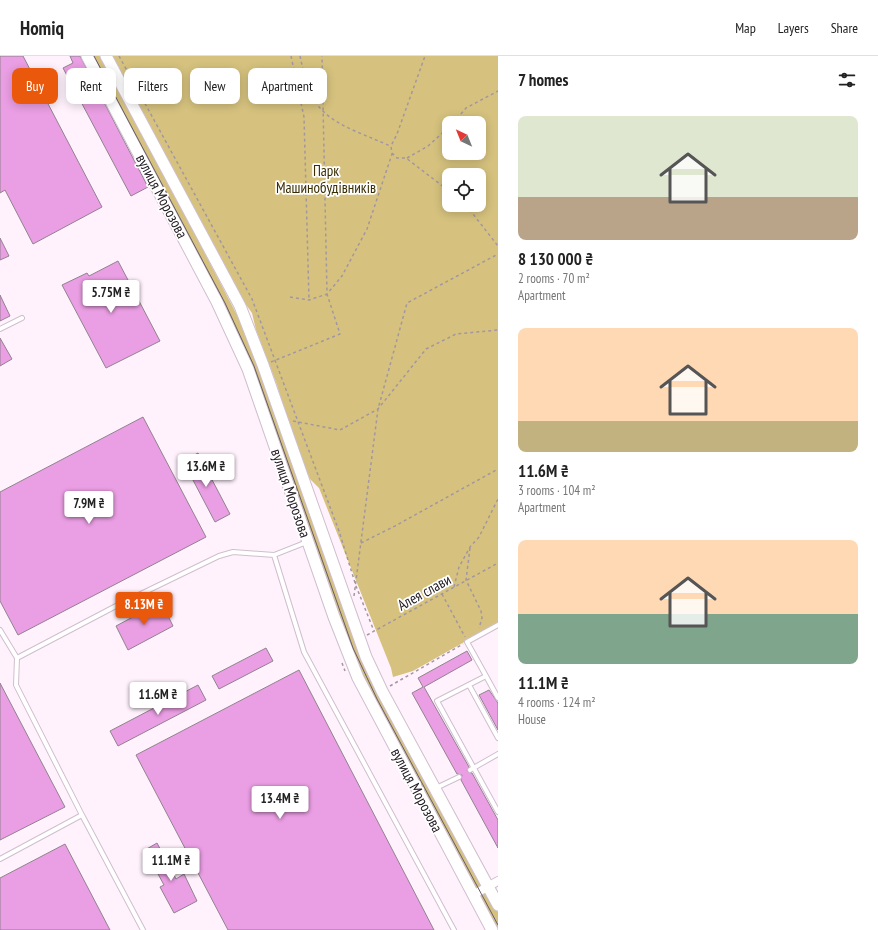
<!DOCTYPE html>
<meta charset="utf-8">
<style>
:root{--surface:#fff;--page:#f2f2f2;--text:#222;--muted:#767676;--line:#e0e0e0;--accent:#ea580c}
body{margin:0;font-family:"PT Sans Narrow",sans-serif;background:var(--page);color:var(--text);height:100vh;display:flex;flex-direction:column;font-size:15px;white-space:nowrap}
*{box-sizing:border-box;margin:0}
p{font-size:13px;color:var(--muted)}
.icon{flex:none;width:22px;height:22px;fill:none;stroke:currentColor;stroke-width:2;stroke-linecap:round;stroke-linejoin:round}
.map{position:relative;flex:1;overflow:hidden}
.side{display:flex;flex-direction:column;background:var(--surface);width:380px}
.side>*{flex:none}
.banner{position:absolute;left:12px;top:12px;width:380px;height:36px;display:flex;gap:8px}
.needle{width:26px;rotate:317deg}
.controls{position:absolute;left:442px;top:60px;display:grid;gap:8px}
.controls a{display:grid;place-items:center;width:44px;height:44px;border-radius:8px;background:var(--surface);box-shadow:0 2px 10px #0003;font-size:20px}
.price{position:absolute;translate:-50% -34px;padding:0 9px;border-radius:4px;background:#fff;color:#222;font-size:13px;line-height:26px;filter:drop-shadow(0 1px 2px #0008)}
.price::after{content:'';position:absolute;left:50%;top:24px;width:12px;height:9px;margin-left:-6px;background:inherit;clip-path:polygon(0 0,100% 0,50% 100%)}
.price.on{background:var(--accent);color:#fff}
ul{padding:0;list-style:none}
li{display:grid;align-content:center;gap:8px;height:212px;padding:0 20px}
li span{display:grid;place-items:center;height:124px;border-radius:8px;color:#555}
li>.icon{margin-inline-start:auto}
span .icon{width:72px;height:72px;fill:#fffc;stroke-width:1}
li b{font-size:17px}
h2{display:flex;justify-content:space-between;align-items:center;height:48px;padding:0 20px;font-size:17px}
.pill{padding:0 14px;border-radius:8px;background:var(--surface);box-shadow:0 2px 10px #0003;font-size:14px;line-height:36px}
.pill.on{background:var(--accent);color:#fff}
header{display:flex;align-items:center;gap:24px;box-sizing:border-box;height:56px;padding:0 20px;background:var(--surface);border-bottom:1px solid var(--line)}
header strong{font-size:19px}
nav{display:flex;gap:22px;margin-inline-start:auto;font-size:14px}
main{display:flex;flex:1;min-height:0}
.map>svg:first-child{display:block}
.green{fill:#d6c27e;fill-rule:evenodd}
.building{fill:#ea9ee3;stroke:#91828f}
.lines{fill:none;stroke-linecap:round;stroke-linejoin:round}
.service-casing{stroke:#cfbfcd;stroke-width:6}
.minor-casing{stroke:#cfbfcd;stroke-width:10}
.secondary-casing{stroke:#cfbfcd;stroke-width:13}
.path{stroke:#a197a0;stroke-width:1.5;stroke-dasharray:3 3;stroke-linecap:butt}
.service{stroke:#fff;stroke-width:4}
.minor{stroke:#fff;stroke-width:8}
.secondary{stroke:#fff;stroke-width:11}
.tram{stroke:#665e66;stroke-width:1}
.labels{text-anchor:middle;dominant-baseline:central;stroke-width:3.5;stroke-linejoin:round;paint-order:stroke}
.park-label{font-size:15px;fill:#382c00;stroke:#fff}
.street-label{font-size:15px;fill:#262026;stroke:#fff}
</style>
<header>
<strong>Homiq</strong>
<nav><a>Map</a><a>Layers</a><a>Share</a></nav>
</header>
<main>
<div class="map">
<svg width="498" height="874" viewBox="0 0 498 874">
<rect width="100%" height="100%" fill="#fff2fd"/>
<path class="green" d="M91 0H102L237 259 261 312 360 591 483 828 474 834 360 620 252 316Z
M110 0H498V567L413 615 393 621 391 612 319 432 310 423 296 393 277 329 256 274 252 257 239 239ZM449 67H479V97H449ZM449 119H479V149H449Z
M487 835 498 856V874L478 839Z"/>
<path class="building" d="M0 0H23L102 151 33 188 5 134 0 137Z
M70 0H80L148 131 131 140 63 12 73 7Z
M0 182 9 200 0 204Z
M118 205 160 285 106 312 62 229 87 217 89 220Z
M0 239 10 260 0 265Z
M0 282 12 303 0 310Z
M143 361 206 481 18 579 0 545V436Z
M198 397 230 458 215 466 183 405Z
M161 546 173 570 128 594 116 570Z
M266 592 273 605 219 633 212 620Z
M467 595 472 604 424 631 469 711 467 715 472 717 498 764V792L461 724 462 719 457 718 412 637 423 631 418 622Z
M299 614 434 874H228L136 699Z
M0 627 65 751 0 784Z
M198 629 206 644 118 690 110 675Z
M489 634 498 647V674L479 639Z
M157 787 176 823 184 818 197 845 174 857 160 831 164 829 145 794Z
M65 788 110 874H0V822Z"/>
<g class="lines">
<defs>
<path id="service" d="M0 273 22 262
M274 499 307 486
M498 569 467 586 486 620 437 645 498 756
M0 574 17 602
M486 620 498 642
M469 629 498 682
M470 714 498 698
M436 732 459 721
M82 759 16 629 17 602 116 550 219 500 233 496 274 499 304 596 454 874
M0 803 82 759 143 874"/>
<path id="minor" d="M473 839 498 825"/>
<path id="secondary" d="M87 0 217 246 248 313 334 561 358 622 492 874
M106 0 240 250 263 309 366 601 382 635 498 849"/>
</defs>
<use href="#service" class="service-casing"/>
<use href="#minor" class="minor-casing"/>
<use href="#secondary" class="secondary-casing"/>
<path class="path" d="M119 0 252 243 339 475 356 530 374 575
M291 0 304 61 309 244
M300 0C304 19 309 43 324 56 339 71 371 81 390 90
M453 67 466 52 498 35
M392 97 397 102H406L449 135
M407 102 428 90 449 71
M466 149 498 190
M290 241 309 244 327 238 342 220 367 173 392 98 391 90 397 78 425 0
M271 306 340 278 327 238 322 0
M293 365 340 374 378 353 426 293 456 278 498 274
M361 487 395 470 498 413
M470 492 466 524 481 555 482 562 479 572
M454 531 459 511 470 491 479 481 498 443
M442 538 465 581
M354 540 378 353 407 247 498 198
M367 579 498 507
M342 607 345 615
M390 630 463 588"/>
<use href="#service" class="service"/>
<use href="#minor" class="minor"/>
<use href="#secondary" class="secondary"/>
<path class="tram" d="M94 0 225 247 254 310 353 592 377 643 498 869"/>
</g>
<g class="labels">
<g class="park-label">
<text x="326" y="114">Парк<tspan x="326" dy="17">Машинобудівників</tspan></text>
</g>
<g class="street-label">
<text transform="translate(162 140) rotate(62)">вулиця Морозова</text>
<text transform="translate(291 437) rotate(71)">вулиця Морозова</text>
<text transform="translate(424 536) rotate(-29)">Алея слави</text>
<text transform="translate(417 734) rotate(62)">вулиця Морозова</text>
</g>
</g>
</svg>
<div class="controls">
<a><svg class="needle" viewBox="-14 -14 28 28"><path d="M0-13l5 13h-10z" fill="#e53935"/><path d="M0 13l5-13h-10z" fill="#767676"/></svg></a>
<a><svg class="icon" aria-label="locate" viewBox="0 0 24 24"><circle cx="12" cy="12" r="6"/><path d="M12 2v4M12 18v4M2 12h4M18 12h4"/></svg></a>
</div>
<b class="price" style="left:111px;top:258px">5.75M ₴</b>
<b class="price" style="left:206px;top:432px">13.6M ₴</b>
<b class="price" style="left:89px;top:469px">7.9M ₴</b>
<b class="price on" style="left:144px;top:570px">8.13M ₴</b>
<b class="price" style="left:158px;top:660px">11.6M ₴</b>
<b class="price" style="left:280px;top:764px">13.4M ₴</b>
<b class="price" style="left:171px;top:826px">11.1M ₴</b>
<div class="banner">
<a class="pill on">Buy</a>
<a class="pill">Rent</a>
<a class="pill">Filters</a>
<a class="pill">New</a>
<a class="pill">Apartment</a>
</div>
</div>
<section class="side">
<h2>7 homes<svg class="icon" aria-label="filters" viewBox="0 0 24 24"><path d="M4 7h16M4 17h16"/><circle cx="9" cy="7" r="2"/><circle cx="15" cy="17" r="2"/></svg></h2>
<ul>
<li><span style="background:linear-gradient(#dfe7d0 65%,#b9a48a 0)"><svg class="icon" aria-label="home" viewBox="0 0 24 24"><path d="M3 11l9-7 9 7M6 9v11h12V9"/></svg></span><div><b>8 130 000 ₴</b><p>2 rooms · 70 m²</p><p>Apartment</p></div></li>
<li><span style="background:linear-gradient(#ffd9b3 75%,#c2b280 0)"><svg class="icon" aria-label="home" viewBox="0 0 24 24"><path d="M3 11l9-7 9 7M6 9v11h12V9"/></svg></span><div><b>11.6M ₴</b><p>3 rooms · 104 m²</p><p>Apartment</p></div></li>
<li><span style="background:linear-gradient(#ffd9b3 60%,#7fa58c 0)"><svg class="icon" aria-label="home" viewBox="0 0 24 24"><path d="M3 11l9-7 9 7M6 9v11h12V9"/></svg></span><div><b>11.1M ₴</b><p>4 rooms · 124 m²</p><p>House</p></div></li>
</ul>
</section>
</main>
